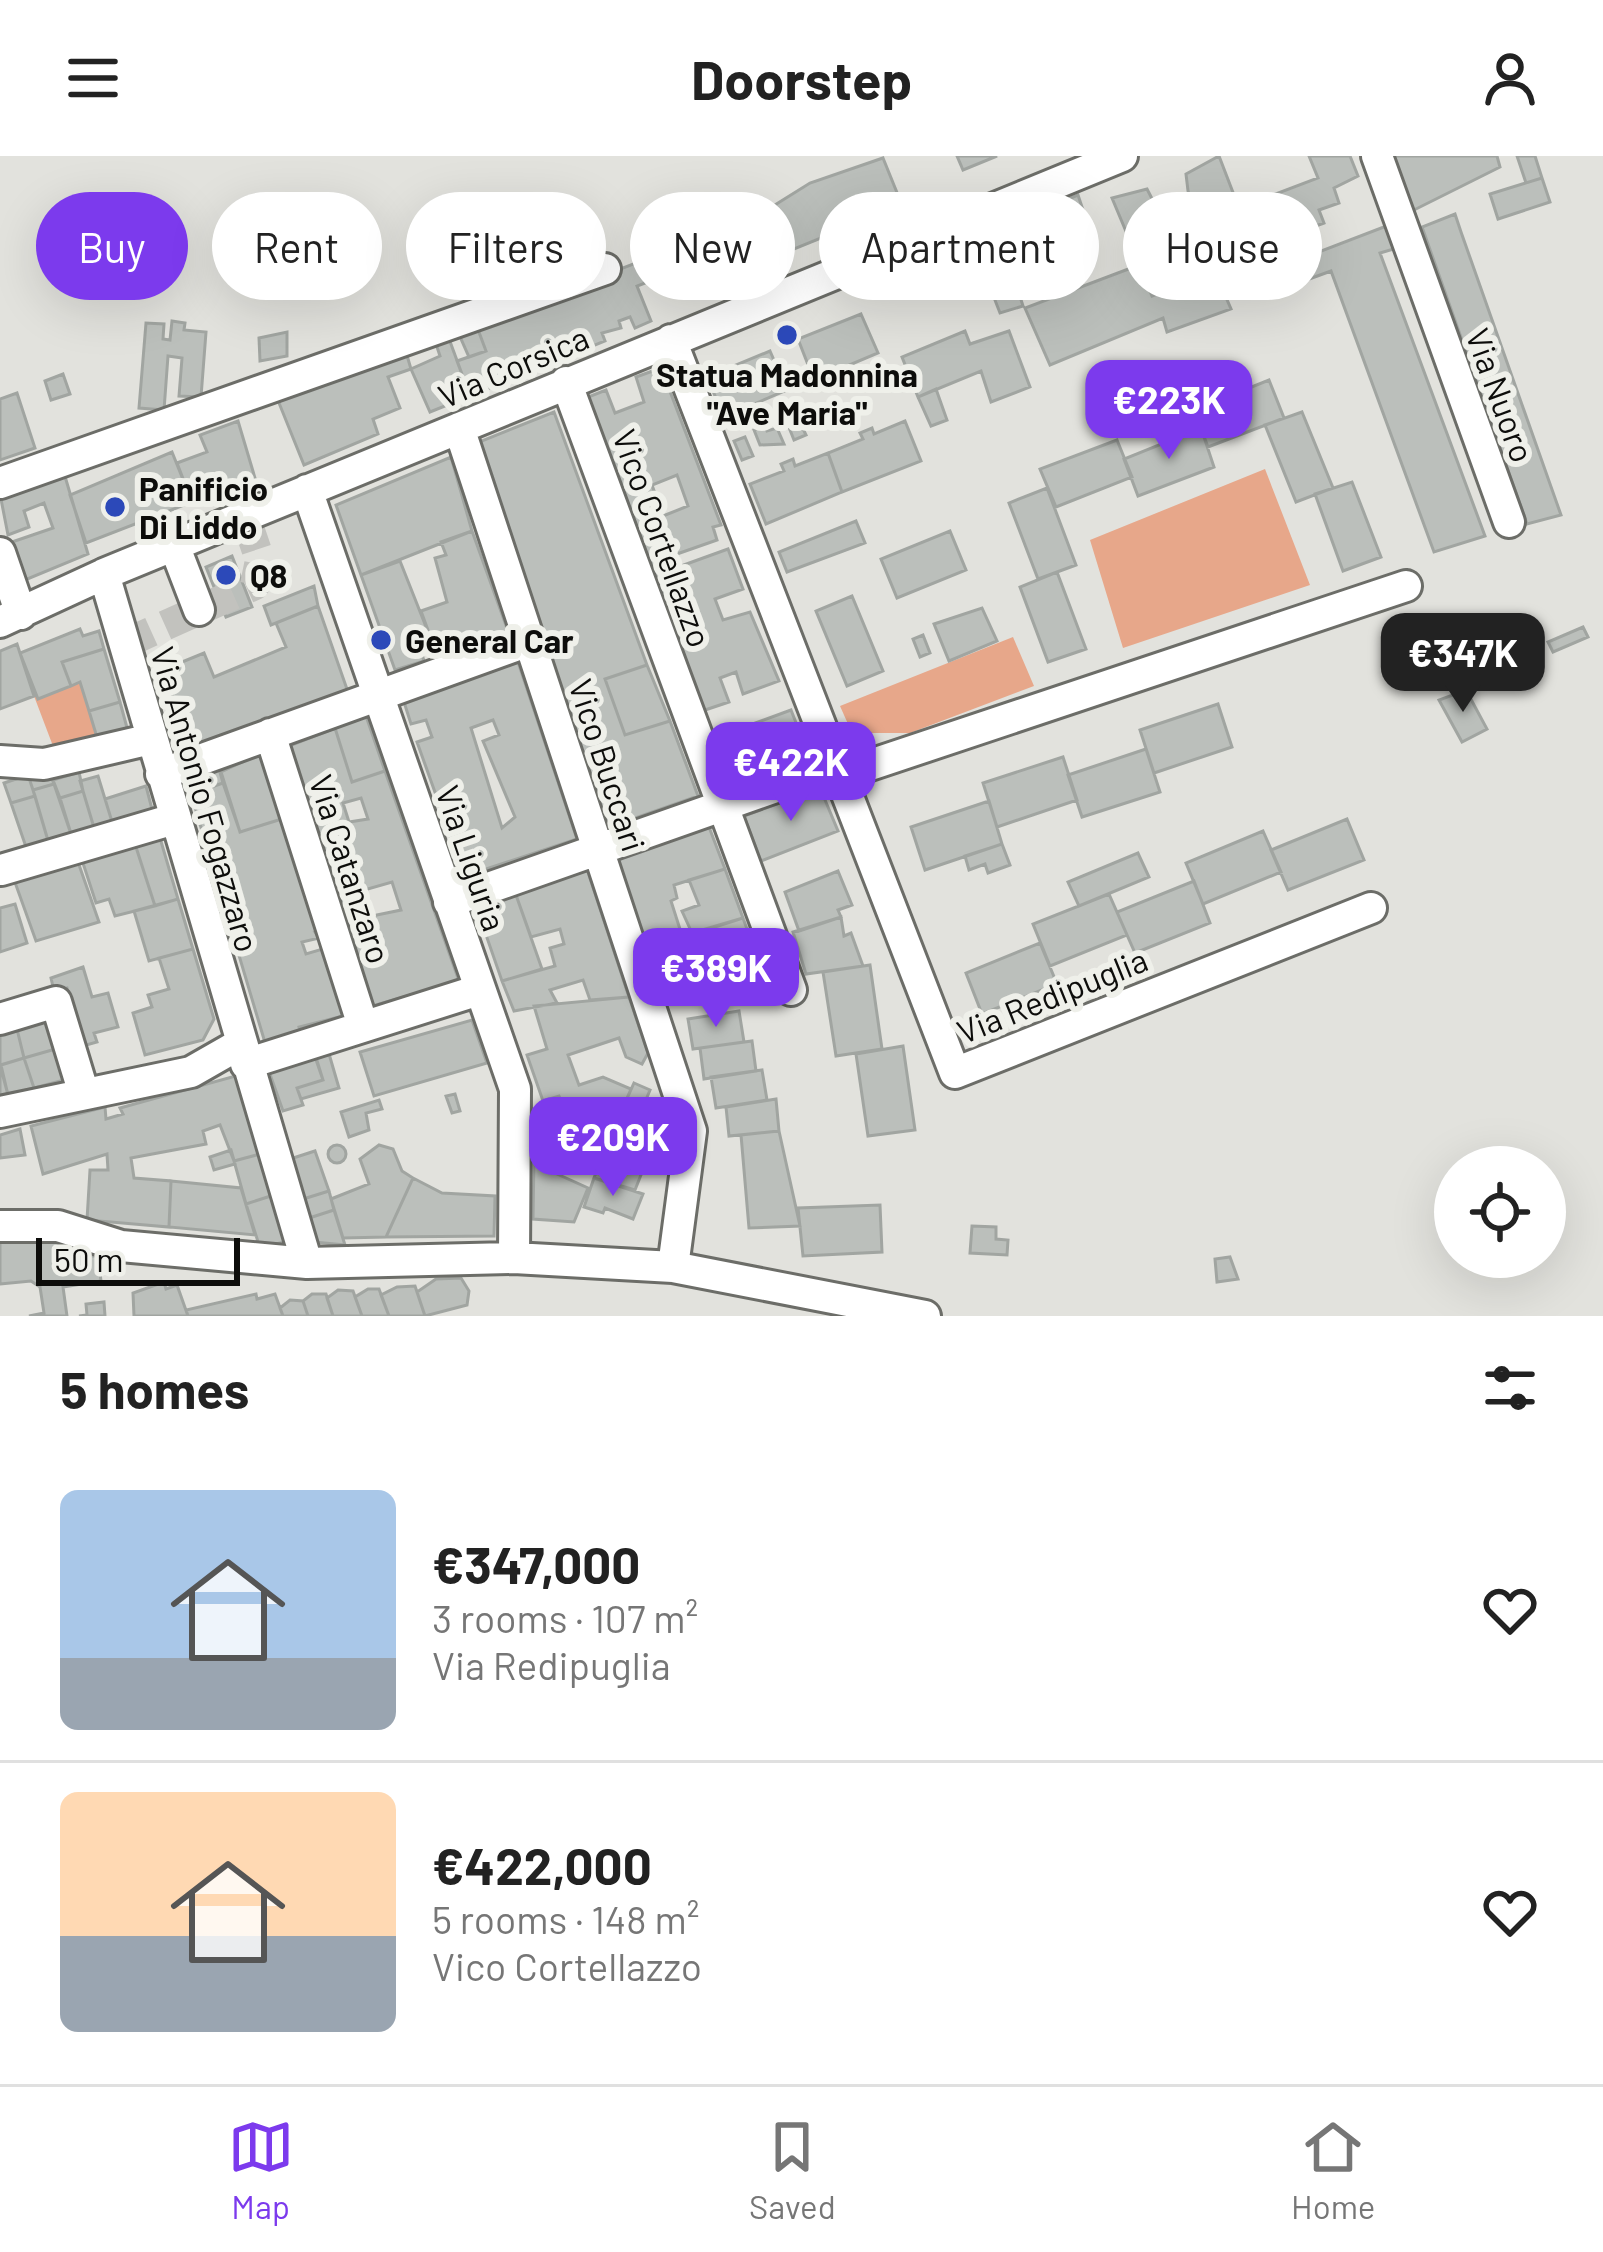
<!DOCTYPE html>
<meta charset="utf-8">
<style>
:root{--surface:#fff;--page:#f6f6f6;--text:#222;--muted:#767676;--line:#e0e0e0;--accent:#7c3aed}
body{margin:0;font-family:Barlow,sans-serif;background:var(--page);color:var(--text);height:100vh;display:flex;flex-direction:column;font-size:45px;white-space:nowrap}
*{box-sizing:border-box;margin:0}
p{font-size:39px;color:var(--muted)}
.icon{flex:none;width:66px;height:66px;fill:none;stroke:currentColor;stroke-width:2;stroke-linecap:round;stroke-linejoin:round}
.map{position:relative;height:1160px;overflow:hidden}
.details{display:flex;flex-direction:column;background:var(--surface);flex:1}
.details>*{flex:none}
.hud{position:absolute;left:36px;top:36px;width:1533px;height:108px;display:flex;gap:24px}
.fabs{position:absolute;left:1434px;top:990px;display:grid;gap:24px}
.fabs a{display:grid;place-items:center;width:132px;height:132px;border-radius:50%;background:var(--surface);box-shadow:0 12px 48px #0002;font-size:60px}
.scale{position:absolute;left:36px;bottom:30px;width:204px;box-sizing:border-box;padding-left:12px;border:6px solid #0d0d0b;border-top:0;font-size:33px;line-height:42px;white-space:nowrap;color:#0d0d0b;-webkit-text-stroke:9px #eff0ea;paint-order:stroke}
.price{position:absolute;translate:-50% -102px;padding:0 27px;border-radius:24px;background:var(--accent);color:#fff;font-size:39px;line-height:78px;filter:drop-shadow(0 3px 6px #0008)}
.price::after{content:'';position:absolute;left:50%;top:72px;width:36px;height:27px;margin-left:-18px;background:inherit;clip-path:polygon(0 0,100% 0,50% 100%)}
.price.current{background:#222;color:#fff}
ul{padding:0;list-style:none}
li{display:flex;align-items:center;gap:36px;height:300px;padding:0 60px}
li+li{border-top:3px solid var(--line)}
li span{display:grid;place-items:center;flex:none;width:336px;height:240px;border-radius:18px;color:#555}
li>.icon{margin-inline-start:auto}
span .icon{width:144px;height:144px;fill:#fffc;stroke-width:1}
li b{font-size:51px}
h2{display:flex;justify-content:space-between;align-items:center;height:144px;padding:0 60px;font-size:51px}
.tag{padding:0 42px;border-radius:54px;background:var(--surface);box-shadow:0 12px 48px #0002;font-size:42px;line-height:108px}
.tag.current{background:var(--accent);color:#fff}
header{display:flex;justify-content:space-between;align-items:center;height:156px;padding:0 60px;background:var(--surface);font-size:54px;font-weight:700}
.tab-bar{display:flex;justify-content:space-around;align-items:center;height:168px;border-top:3px solid var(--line);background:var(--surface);font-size:33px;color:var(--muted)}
.tab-bar a{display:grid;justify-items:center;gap:6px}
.tab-bar .current{color:var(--accent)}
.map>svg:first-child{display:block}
.green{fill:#e7a78a}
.building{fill:#bbbfbb;stroke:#a1a5a1;stroke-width:3;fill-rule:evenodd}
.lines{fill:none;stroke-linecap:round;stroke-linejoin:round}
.minor-tunnel{stroke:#c2c2be;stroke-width:30;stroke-dasharray:30 15;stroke-linecap:butt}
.minor-casing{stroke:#6c6d68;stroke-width:36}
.minor{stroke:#fff;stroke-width:30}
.poi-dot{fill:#2c49b9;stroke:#eff0ea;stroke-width:4.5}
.labels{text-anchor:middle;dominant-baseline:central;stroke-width:12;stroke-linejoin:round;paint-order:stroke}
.street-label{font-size:33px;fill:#0d0d0b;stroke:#eff0ea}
.poi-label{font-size:33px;font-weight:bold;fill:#0d0d0b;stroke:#eff0ea;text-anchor:start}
</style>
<header><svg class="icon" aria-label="menu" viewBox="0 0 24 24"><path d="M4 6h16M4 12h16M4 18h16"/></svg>Doorstep<svg class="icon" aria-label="person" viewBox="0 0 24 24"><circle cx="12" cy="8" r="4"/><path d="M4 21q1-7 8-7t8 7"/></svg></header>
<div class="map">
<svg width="1603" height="1160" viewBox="0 0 1603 1160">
<rect width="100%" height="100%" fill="#e2e2dd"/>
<path class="green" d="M1265 313 1310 429 1123 492 1090 384Z
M1013 481 1034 530 910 577H852L840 550Z
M80 526 99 588 56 598 34 540Z"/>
<path class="building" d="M957 0H997L963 14Z
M1219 0 1239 52 1318 22 1309 0H1350L1358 20 1334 32 1339 47 1319 54 1324 67 1255 92 1243 62 1204 76 1188 35 1186 18Z
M1387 0H1497L1500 11 1406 58Z
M1517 0H1535L1542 22 1526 27Z
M883 2 904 54 894 58 892 53 691 135 689 129 667 139 661 121 637 130 651 165 635 172 630 161 619 165 621 172 602 177 605 185 470 240 457 205 486 195 476 168 754 62 810 27Z
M1542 22 1550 46 1498 63 1490 38Z
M1147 33 1176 89 1138 104 1112 42Z
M1078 39 1083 54 1024 80 1016 64Z
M1455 58 1461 76 1561 359 1527 368 1422 71Z
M1389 69 1397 92 1380 97 1485 380 1434 396 1331 115 1271 137 1264 117Z
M1007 70 1030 117 966 142 952 108 998 90 992 74Z
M1139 109 1152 140 1215 116 1231 153 1167 176 1163 162 1050 209 1025 152Z
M1017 131 1023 150 1000 157 993 139Z
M861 158 878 197 814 224 798 183Z
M172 165 185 167 184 174 206 176 201 241 179 240 182 202 168 200 164 254 139 252 146 167 164 168 163 183 170 184Z
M476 168 486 195 469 201 458 176Z
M965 175 970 188 1009 175 1030 231 991 246 981 215 918 241 902 201Z
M287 176V200L260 205 259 182Z
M448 180 470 240 430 256 411 213 440 200 435 185Z
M770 195 787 234 724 261 707 221Z
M406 196 411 213 388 221 400 252 373 263 378 278 304 309 277 242Z
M661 212 721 369 713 371 717 384 677 398 681 410 728 393 743 433 715 443 723 464 750 456 779 525 743 538 736 516 720 522 729 546 699 556 583 243 606 234 615 257 644 246 636 221ZM677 319 688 350 663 360 652 329Z
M63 218 70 238 51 244 45 225Z
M1269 224 1284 262 1208 291 1194 254Z
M936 233 947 264 931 270 918 241Z
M17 237 35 292 0 304V243Z
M554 256 647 509 605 523 625 579 670 565 698 640 607 672 479 286Z
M1302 256 1333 332 1296 346 1265 269Z
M797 260 806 279 794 284 786 264Z
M238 265 255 322 192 346 177 307 207 296 200 279Z
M905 265 921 305 842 336 828 297 863 283 860 277 872 272 874 278Z
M765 270 767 275 777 272 784 288 760 289 754 274Z
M1201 272 1214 311 1138 340 1124 303Z
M745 281 753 300 742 304 734 285Z
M1117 284 1132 321 1056 351 1040 313Z
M172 296 192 346 86 387 70 339Z
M828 297 842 336 766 368 750 328 784 315 781 308 793 303 795 310Z
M451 301 472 375 361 419 336 349Z
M64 317 88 398 25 424 12 386 53 372 44 347 24 355 29 371 8 379 0 338Z
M1352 326 1381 401 1343 415 1315 338Z
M1047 332 1076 409 1038 423 1009 347Z
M856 365 865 387 787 416 779 396Z
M472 375 508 475 437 499 421 455 447 446 435 402 446 399 441 386Z
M950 375 966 414 897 442 881 403Z
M232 400 252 451 226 461 206 411Z
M400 405 434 491 421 495 424 505 395 514 361 419Z
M1057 416 1086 493 1048 506 1020 431Z
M314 430 318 450 271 469 264 450Z
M852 440 883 515 847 530 816 455Z
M318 450 348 536 188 594 165 513 204 497 214 521 286 491 276 467Z
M982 452 997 485 949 505 934 468Z
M1583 471 1588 481 1553 496 1548 486Z
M80 473 83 480 99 475 104 493 62 506 71 530 38 543 20 497Z
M1508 484a10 10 0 1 1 20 0a10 10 0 1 1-20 0Z
M923 479 930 497 920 501 913 483Z
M17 488 34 540 0 553V495Z
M104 493 120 546 89 555 80 526 71 530 62 506Z
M518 506 577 683 465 720 417 586 432 581 426 564 411 568 404 546ZM493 564 499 579 483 585 515 661 502 672 471 572Z
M647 509 670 565 625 579 605 523Z
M1466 534 1487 573 1462 586 1439 544Z
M120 546 129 579 99 588 89 555Z
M1218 548 1232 591 1154 617 1140 574Z
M791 554 808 597 731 626 714 582Z
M366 560 385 615 352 626 335 572Z
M335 572 352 626 385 615 459 825 369 851 289 590ZM361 642 368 663 349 666 343 647ZM392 726 401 754 372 760 364 734Z
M1146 593 1160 636 1082 661 1068 619Z
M265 595 285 662 240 676 221 616Z
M1063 601 1077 644 997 671 983 627Z
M218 609 223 627 191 638 186 619Z
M48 613 54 628 33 634 28 619Z
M79 616 83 635 60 642 53 624Z
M28 619 35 640 11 647 4 627Z
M98 620 113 669 95 675 80 625Z
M223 627 240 676 285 662 320 775 315 776 319 782 302 786 306 798 326 792 347 859 299 871 301 879 266 890 191 638Z
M54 628 72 681 49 688 33 634Z
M146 630 153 657 113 669 105 643Z
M820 632 838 675 761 705 744 660Z
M83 635 95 675 72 681 60 642Z
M35 640 49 688 27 694 11 647Z
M989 645 1002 688 925 714 911 671Z
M1347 663 1364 704 1288 734 1271 694Z
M709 671 725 713 674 729 677 742 671 745 700 836 663 841 617 703Z
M1263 675 1281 716 1203 748 1186 707Z
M160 682 178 743 155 750 135 688Z
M135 688 155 750 115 760 109 743 96 747 82 704Z
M1002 688 1010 709 988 717 985 708 969 714 965 700Z
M1138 697 1149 721 1079 750 1068 726Z
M78 706 99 766 36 785 12 718Z
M587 713 629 841 590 844 583 824 550 834 557 847 514 855 502 825 555 810 550 792 564 788 560 773 531 781 516 739Z
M725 713 743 762 692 777 682 755 699 749 689 724Z
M838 715 852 749 838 754 841 761 799 775 785 736Z
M1194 725 1210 767 1135 797 1117 756Z
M1109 738 1127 779 1050 810 1033 768Z
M516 739 542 813 502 825 477 753Z
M178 743 193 793 149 805 134 755Z
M15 748 27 787 0 796V752Z
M841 761 844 780 851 777 863 810 806 818 793 776Z
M743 762 766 826 721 832 699 776Z
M1040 787 1057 828 982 858 966 817Z
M193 793 214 863 203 884 145 899 133 857 152 851 148 839 169 833 159 802Z
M870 809 882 893 836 900 823 816Z
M83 811 92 841 108 837 118 871 94 877 97 886 83 890 67 832 54 835 51 822Z
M629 841 648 897 642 908 626 901 619 882 568 899 579 929 603 921 631 933 608 985 578 972 570 945 562 947 559 940 543 945 527 899 547 893 534 850Z
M739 855 744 886 693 893 688 863Z
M51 863 59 892 24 902 17 873Z
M472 864 487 907 374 940 360 896Z
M17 873 24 902 0 909V877Z
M752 885 756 915 704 923 700 892Z
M903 890 915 974 868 980 856 898Z
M327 891 339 932 301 943 297 932 323 924 314 895Z
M59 892 68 923 34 932 24 902Z
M312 892 323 924 297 932 303 949 283 955 266 907Z
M24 902 34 932 8 939 1 909Z
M0 909 8 939 0 941Z
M762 914 767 944 716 952 711 921Z
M239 919 264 997 234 1005 220 969 203 975 206 988 131 1002 134 1022 171 1025 169 1071 87 1064 90 1014H108L107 998 43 1018 31 970 105 951 106 963 123 958 120 952Z
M634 927 650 934 643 951 659 959 657 964 662 967 652 991 612 976Z
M455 938 460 955 452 957 446 940Z
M776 943 779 975 729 980 726 951Z
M379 944 382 953 366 957 369 974 349 981 341 956Z
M20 973 25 999 0 1002V979Z
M779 975 800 1070 749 1072 741 979Z
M612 976 652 991 635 1034 594 1022Z
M379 989 393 993 402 1015 413 1022 386 1081 343 1082 331 1043 369 1028 360 1003Z
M328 998a9 9 0 1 1 18 0a9 9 0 1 1-18 0Z
M231 994 235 1008 214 1014 210 1001Z
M315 995 329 1035 300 1044 287 1004Z
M264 997 277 1038 246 1048 234 1005Z
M534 1001 555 1002V1017L588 1032 574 1066 533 1063Z
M413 1022 442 1037 495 1040 494 1080 386 1081Z
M594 1022 643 1038 633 1063 605 1052 603 1057 584 1051Z
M171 1025 241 1032 255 1079 169 1071Z
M329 1035 334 1054 306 1063 300 1044Z
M277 1038 292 1084 260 1092 246 1048Z
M880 1049 882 1096 803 1100 798 1052Z
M334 1054 345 1089 314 1086 306 1063Z
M972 1070 996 1071V1083L1008 1084 1007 1099 970 1097Z
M0 1081 58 1084 59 1093 98 1101 101 1125 63 1131 67 1160H29L44 1157 40 1131 31 1125 0 1128Z
M1230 1101 1238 1123 1217 1126 1215 1103Z
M461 1122 469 1135 467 1149 425 1160 417 1136 436 1123Z
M164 1126 166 1133 177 1129 188 1160H134L133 1137Z
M415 1130 425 1160H389L381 1139 397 1131Z
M368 1133H379L389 1160H362L355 1141Z
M338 1134 353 1135 362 1160H333L327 1142Z
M256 1138 257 1143 275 1138 283 1160H188L186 1154Z
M312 1138H326L333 1160H308L303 1145Z
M290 1144 303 1145 308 1160H283L280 1152Z
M104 1146 105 1160H79L87 1159 86 1148Z"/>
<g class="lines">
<path class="minor-tunnel" d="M124 488 255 429 260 404 245 360"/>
<defs>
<path id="minor" d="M1377 0 1509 366
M671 184 955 917 1371 752
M566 226 791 834
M459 272 691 975 673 1111
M0 327 605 113
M307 334 515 933 514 1102
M174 389 199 454
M0 397 21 458
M104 418 307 1107
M0 466 104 418 1122 0
M270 578 363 870
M0 605 44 608 151 583
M161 618 529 485
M840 619 1406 430
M1 714 174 663
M449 746 804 621
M0 863 56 846 84 938
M246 908 479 834
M0 956 191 916 240 888
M0 1070H58L121 1090 307 1107 514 1102 673 1111 925 1160"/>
</defs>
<use href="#minor" class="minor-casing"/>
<use href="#minor" class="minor"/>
</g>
<g class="poi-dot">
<circle cx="787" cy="179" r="12"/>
<circle cx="115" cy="351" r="12"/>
<circle cx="226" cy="419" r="12"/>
<circle cx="381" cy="484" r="12"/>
</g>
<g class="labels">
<g class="street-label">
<text transform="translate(513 210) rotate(-23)">Via Corsica</text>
<text transform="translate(1501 239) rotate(70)">Via Nuoro</text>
<text transform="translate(663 382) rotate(70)">Vico Cortellazzo</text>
<text transform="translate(608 609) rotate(72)">Vico Buccari</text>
<text transform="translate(206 643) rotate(74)">Via Antonio Fogazzaro</text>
<text transform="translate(472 702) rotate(71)">Via Liguria</text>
<text transform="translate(351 713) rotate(72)">Via Catanzaro</text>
<text transform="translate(1052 839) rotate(-22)">Via Redipuglia</text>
</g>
<g class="poi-label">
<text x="787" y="218" text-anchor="middle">Statua Madonnina<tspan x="787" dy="38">"Ave Maria"</tspan></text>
<text x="139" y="332">Panificio<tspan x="139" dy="38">Di Liddo</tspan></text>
<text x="250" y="419">Q8</text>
<text x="405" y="484">General Car</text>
</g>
</g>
</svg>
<div class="fabs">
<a><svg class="icon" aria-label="locate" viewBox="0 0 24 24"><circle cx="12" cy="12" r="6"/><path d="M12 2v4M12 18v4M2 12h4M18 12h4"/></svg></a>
</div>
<div class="scale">50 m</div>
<b class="price" style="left:1169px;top:306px">€223K</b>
<b class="price current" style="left:1463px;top:559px">€347K</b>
<b class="price" style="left:791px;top:668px">€422K</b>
<b class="price" style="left:716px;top:874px">€389K</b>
<b class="price" style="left:613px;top:1043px">€209K</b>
<div class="hud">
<a class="tag current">Buy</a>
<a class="tag">Rent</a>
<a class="tag">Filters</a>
<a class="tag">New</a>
<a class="tag">Apartment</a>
<a class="tag">House</a>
</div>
</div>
<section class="details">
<h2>5 homes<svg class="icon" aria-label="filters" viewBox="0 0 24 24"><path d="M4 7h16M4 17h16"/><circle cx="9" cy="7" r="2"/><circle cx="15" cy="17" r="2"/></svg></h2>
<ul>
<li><span style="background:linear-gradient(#a9c7e8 70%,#9aa5b1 0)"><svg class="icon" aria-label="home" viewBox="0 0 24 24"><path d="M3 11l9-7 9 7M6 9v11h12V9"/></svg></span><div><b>€347,000</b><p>3 rooms · 107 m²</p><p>Via Redipuglia</p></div><svg class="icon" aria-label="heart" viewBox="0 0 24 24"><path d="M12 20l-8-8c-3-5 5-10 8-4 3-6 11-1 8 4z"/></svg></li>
<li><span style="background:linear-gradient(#ffd9b3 60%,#9aa5b1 0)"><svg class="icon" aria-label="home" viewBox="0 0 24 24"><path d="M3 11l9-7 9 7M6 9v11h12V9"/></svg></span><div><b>€422,000</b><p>5 rooms · 148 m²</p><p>Vico Cortellazzo</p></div><svg class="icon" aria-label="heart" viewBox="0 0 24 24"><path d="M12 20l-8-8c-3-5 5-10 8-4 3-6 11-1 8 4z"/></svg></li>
</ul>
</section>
<nav class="tab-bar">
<a class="current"><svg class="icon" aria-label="map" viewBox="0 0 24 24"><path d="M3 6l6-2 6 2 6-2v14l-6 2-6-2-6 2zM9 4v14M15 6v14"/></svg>Map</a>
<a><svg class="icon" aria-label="saved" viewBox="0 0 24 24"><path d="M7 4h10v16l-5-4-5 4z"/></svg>Saved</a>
<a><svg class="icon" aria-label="home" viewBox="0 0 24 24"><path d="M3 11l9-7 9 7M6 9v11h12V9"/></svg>Home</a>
</nav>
